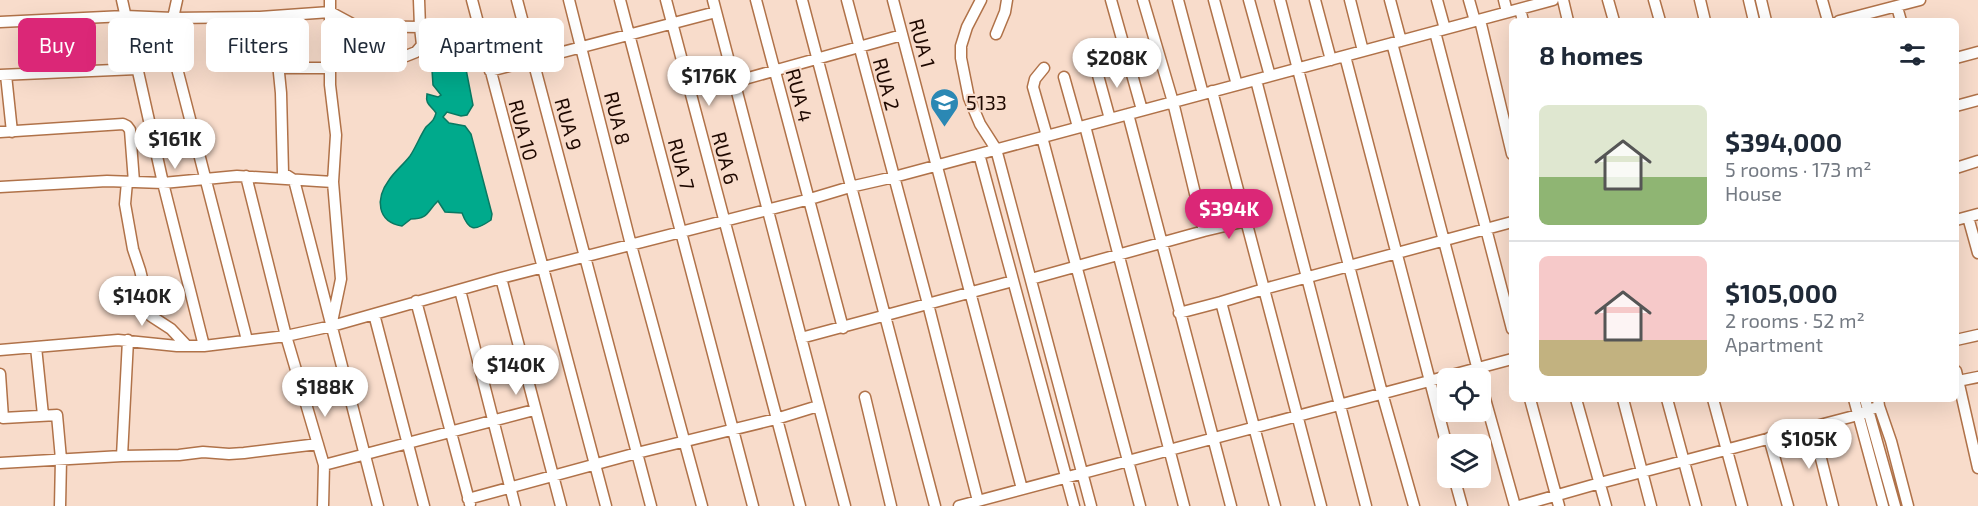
<!DOCTYPE html>
<meta charset="utf-8">
<style>
:root{--surface:#fff;--page:#f2f2f3;--text:#1f2937;--muted:#747a83;--line:#e0e1e3;--accent:#db2777}
body{margin:0;font-family:"Exo 2",sans-serif;background:var(--page);color:var(--text);height:100vh;display:flex;flex-direction:column;font-size:22px;white-space:nowrap}
*{box-sizing:border-box;margin:0}
p{font-size:20px;color:var(--muted)}
.icon{flex:none;width:33px;height:33px;fill:none;stroke:currentColor;stroke-width:2;stroke-linecap:round;stroke-linejoin:round}
.map{position:relative;flex:1;overflow:hidden}
.drawer{position:absolute;left:1509px;top:18px;width:450px;height:384px;display:flex;flex-direction:column;background:var(--surface);border-radius:9px;box-shadow:0 6px 24px #0002}
.drawer>*{flex:none}
.banner{position:absolute;left:18px;top:18px;width:570px;height:54px;display:flex;gap:12px}
.tools{position:absolute;left:1437px;top:368px;display:grid;gap:12px}
.tools a{display:grid;place-items:center;width:54px;height:54px;border-radius:9px;background:var(--surface);box-shadow:0 6px 24px #0002;font-size:30px}
.price{position:absolute;translate:-50% -51px;padding:0 14px;border-radius:21px;background:#fff;color:#222;font-size:20px;line-height:39px;filter:drop-shadow(0 2px 3px #0008)}
.price::after{content:'';position:absolute;left:50%;top:36px;width:18px;height:14px;margin-left:-9px;background:inherit;clip-path:polygon(0 0,100% 0,50% 100%)}
.price.on{background:var(--accent);color:#fff}
ul{padding:0;list-style:none}
li{display:flex;align-items:center;gap:18px;height:150px;padding:0 30px}
li+li{border-top:2px solid var(--line)}
li span{display:grid;place-items:center;flex:none;width:168px;height:120px;border-radius:9px;color:#555}
li>.icon{margin-inline-start:auto}
span .icon{width:72px;height:72px;fill:#fffc;stroke-width:1}
li b{font-size:26px}
h2{display:flex;justify-content:space-between;align-items:center;height:72px;padding:0 30px;font-size:26px}
.tag{padding:0 21px;border-radius:9px;background:var(--surface);box-shadow:0 6px 24px #0002;font-size:21px;line-height:54px}
.tag.on{background:var(--accent);color:#fff}
.map>svg:first-child{display:block}
.water{fill:#00aa8c;stroke:#097962;stroke-width:1.5}
.lines{fill:none;stroke-linecap:round;stroke-linejoin:round}
.minor-casing{stroke:#b07249;stroke-width:13}
.minor{stroke:#fff;stroke-width:10}
.labels{text-anchor:middle;dominant-baseline:central;stroke-width:4.5;stroke-linejoin:round;paint-order:stroke}
.street-label{font-size:20px;fill:#1e0800;stroke:#f8dccb}
.poi-label{font-size:20px;fill:#1e0800;stroke:#f8dccb;text-anchor:start}
</style>
<div class="map">
<svg width="1978" height="506" viewBox="0 0 1978 506">
<rect width="100%" height="100%" fill="#f8dccb"/>
<path class="water" d="M447 61 465 64 473 105 467 115 461 116 447 112 443 117 449 123 465 126 471 134 492 214 491 220C475 231 469 232 462 213L445 212 438 201C427 211 429 219 411 219L402 226C377 222 375 199 389 180 395 171 404 164 410 156 416 147 420 136 426 127 431 122 434 121 436 113 431 105 425 105 427 94L438 97 441 95 433 85 432 70 440 63Z"/>
<g class="lines">
<defs>
<path id="minor" d="M122 0 163 183 204 346
M177 0 173 18 172 49 247 340
M330 0V85L336 135 333 182 341 279 332 322
M419 0 420 27
M472 0 606 506
M517 0 651 506
M569 0 631 245 702 506
M620 0 753 506
M666 0 800 506
M713 0 845 506
M756 0 843 328
M802 0 935 506
M847 0 928 304 978 501
M893 0 1022 489
M981 0 967 27 961 46V58L969 98 980 124 996 149 1091 506
M1111 0 1142 110
M1178 0 1203 94
M1214 0 1237 85
M1249 0 1270 76
M1280 0 1382 393 1414 506
M1315 0 1331 60
M1350 0 1363 51
M1390 0 1401 41
M1437 0 1445 29
M1469 0 1475 21
M1504 0 1507 12
M1563 0 1568 21
M1608 0 1614 21
M1654 0 1660 21
M1700 0 1705 21
M1749 0 1754 21
M1761 0 1766 21
M1822 0 1828 21
M1897 7 1901 21
M1520 9 1523 21
M277 16 276 43 281 93 283 173 294 180 378 506
M1480 20 1512 154
M1839 21 1920 0
M0 22 125 16 173 18 260 17 330 12 356 26 420 27 422 45
M1435 32 1512 329
M996 34 1005 12 1007 0
M1392 43 1480 378
M1345 56 1448 450
M1956 58 1978 52
M278 68H329L346 61 406 56 416 52 422 45 479 25
M1044 68 1035 79 1033 87 1047 136
M1096 68 1110 119
M490 71 716 12
M0 75 137 69
M6 75 12 132
M1064 77 1078 127
M1256 80 1366 506
M734 82 902 35
M1212 91 1321 506
M1956 106 1978 100
M1128 114 1231 506
M1085 126 1184 506
M0 132 123 124 127 126 130 130 134 182
M1042 137 1140 506
M979 154 1074 506
M1956 168 1978 161
M246 176 286 336 324 465 323 506
M127 182 125 204 133 249 140 270 151 316 171 329 187 346
M0 187 107 181 163 183 237 176 333 182
M1968 217 1978 253
M1956 220 1978 214
M1204 231 1246 221
M501 278 561 506
M1031 279 1204 231 1173 102 1143 0
M460 290 515 506
M416 301 470 504
M1221 302 1264 289 1512 222
M1179 313 1221 302 1275 506
M374 314 424 506
M801 338 1013 281
M1956 340 1978 335
M36 347 43 415
M0 350 118 340 177 346H204L286 336 332 326 501 278 810 199 850 187 894 177 1553 0
M1956 371 1978 468
M0 374 3 418 57 415 61 459 60 506
M1480 381 1515 506
M1958 381 1978 377
M865 397 891 506
M1530 399 1559 506
M1576 399 1606 506
M1623 399 1651 506
M1667 399 1696 506
M1713 399 1742 506
M1854 399 1883 506
M1865 399 1895 506
M1879 406 1891 441 1908 506
M1813 427 1833 506
M1769 438 1788 506
M122 456 128 340
M0 463 122 456 179 455 203 452 229 454 244 453 318 444
M324 465 534 410
M1454 477 1462 506
M468 499 637 453 776 419 818 406
M959 506 1512 359
M1519 506 1600 483 1858 415 1879 406 1878 399"/>
</defs>
<use href="#minor" class="minor-casing"/>
<use href="#minor" class="minor"/>
</g>
<defs>
<symbol id="school-pin" viewBox="-11 -11 22 30"><path d="M0 17L-7.5 6A9.5 9.5 0 1 1 7.5 6Z" fill="#2b88b4" stroke="#f8dccb"/><path d="M0-5L7-2L0 1L-7-2ZM-4 1L0 2.5L4 1V4Q0 6-4 4Z" fill="#fff"/></symbol>
</defs>
<g fill-rule="evenodd">
<use href="#school-pin" x="928" y="86" width="33" height="45"/>
</g>
<g class="labels">
<g class="street-label">
<text transform="translate(923 43) rotate(75)">RUA 1</text>
<text transform="translate(887 84) rotate(75)">RUA 2</text>
<text transform="translate(800 95) rotate(75)">RUA 4</text>
<text transform="translate(618 118) rotate(76)">RUA 8</text>
<text transform="translate(569 124) rotate(75)">RUA 9</text>
<text transform="translate(524 130) rotate(75)">RUA 10</text>
<text transform="translate(726 158) rotate(75)">RUA 6</text>
<text transform="translate(682 164) rotate(75)">RUA 7</text>
</g>
<g class="poi-label">
<text x="966" y="102">5133</text>
</g>
</g>
</svg>
<div class="tools">
<a><svg class="icon" aria-label="locate" viewBox="0 0 24 24"><circle cx="12" cy="12" r="6"/><path d="M12 2v4M12 18v4M2 12h4M18 12h4"/></svg></a>
<a><svg class="icon" aria-label="layers" viewBox="0 0 24 24"><path d="M12 4l9 5-9 5-9-5zM3 14l9 5 9-5"/></svg></a>
</div>
<b class="price" style="left:1117px;top:89px">$208K</b>
<b class="price" style="left:709px;top:107px">$176K</b>
<b class="price" style="left:175px;top:170px">$161K</b>
<b class="price on" style="left:1229px;top:240px">$394K</b>
<b class="price" style="left:142px;top:327px">$140K</b>
<b class="price" style="left:516px;top:396px">$140K</b>
<b class="price" style="left:325px;top:418px">$188K</b>
<b class="price" style="left:1809px;top:470px">$105K</b>
<div class="banner">
<a class="tag on">Buy</a>
<a class="tag">Rent</a>
<a class="tag">Filters</a>
<a class="tag">New</a>
<a class="tag">Apartment</a>
</div>
<section class="drawer">
<h2>8 homes<svg class="icon" aria-label="filters" viewBox="0 0 24 24"><path d="M4 7h16M4 17h16"/><circle cx="9" cy="7" r="2"/><circle cx="15" cy="17" r="2"/></svg></h2>
<ul>
<li><span style="background:linear-gradient(#dfe7d0 60%,#8fb573 0)"><svg class="icon" aria-label="home" viewBox="0 0 24 24"><path d="M3 11l9-7 9 7M6 9v11h12V9"/></svg></span><div><b>$394,000</b><p>5 rooms · 173 m²</p><p>House</p></div></li>
<li><span style="background:linear-gradient(#f6c9c9 70%,#c2b280 0)"><svg class="icon" aria-label="home" viewBox="0 0 24 24"><path d="M3 11l9-7 9 7M6 9v11h12V9"/></svg></span><div><b>$105,000</b><p>2 rooms · 52 m²</p><p>Apartment</p></div></li>
</ul>
</section>
</div>
